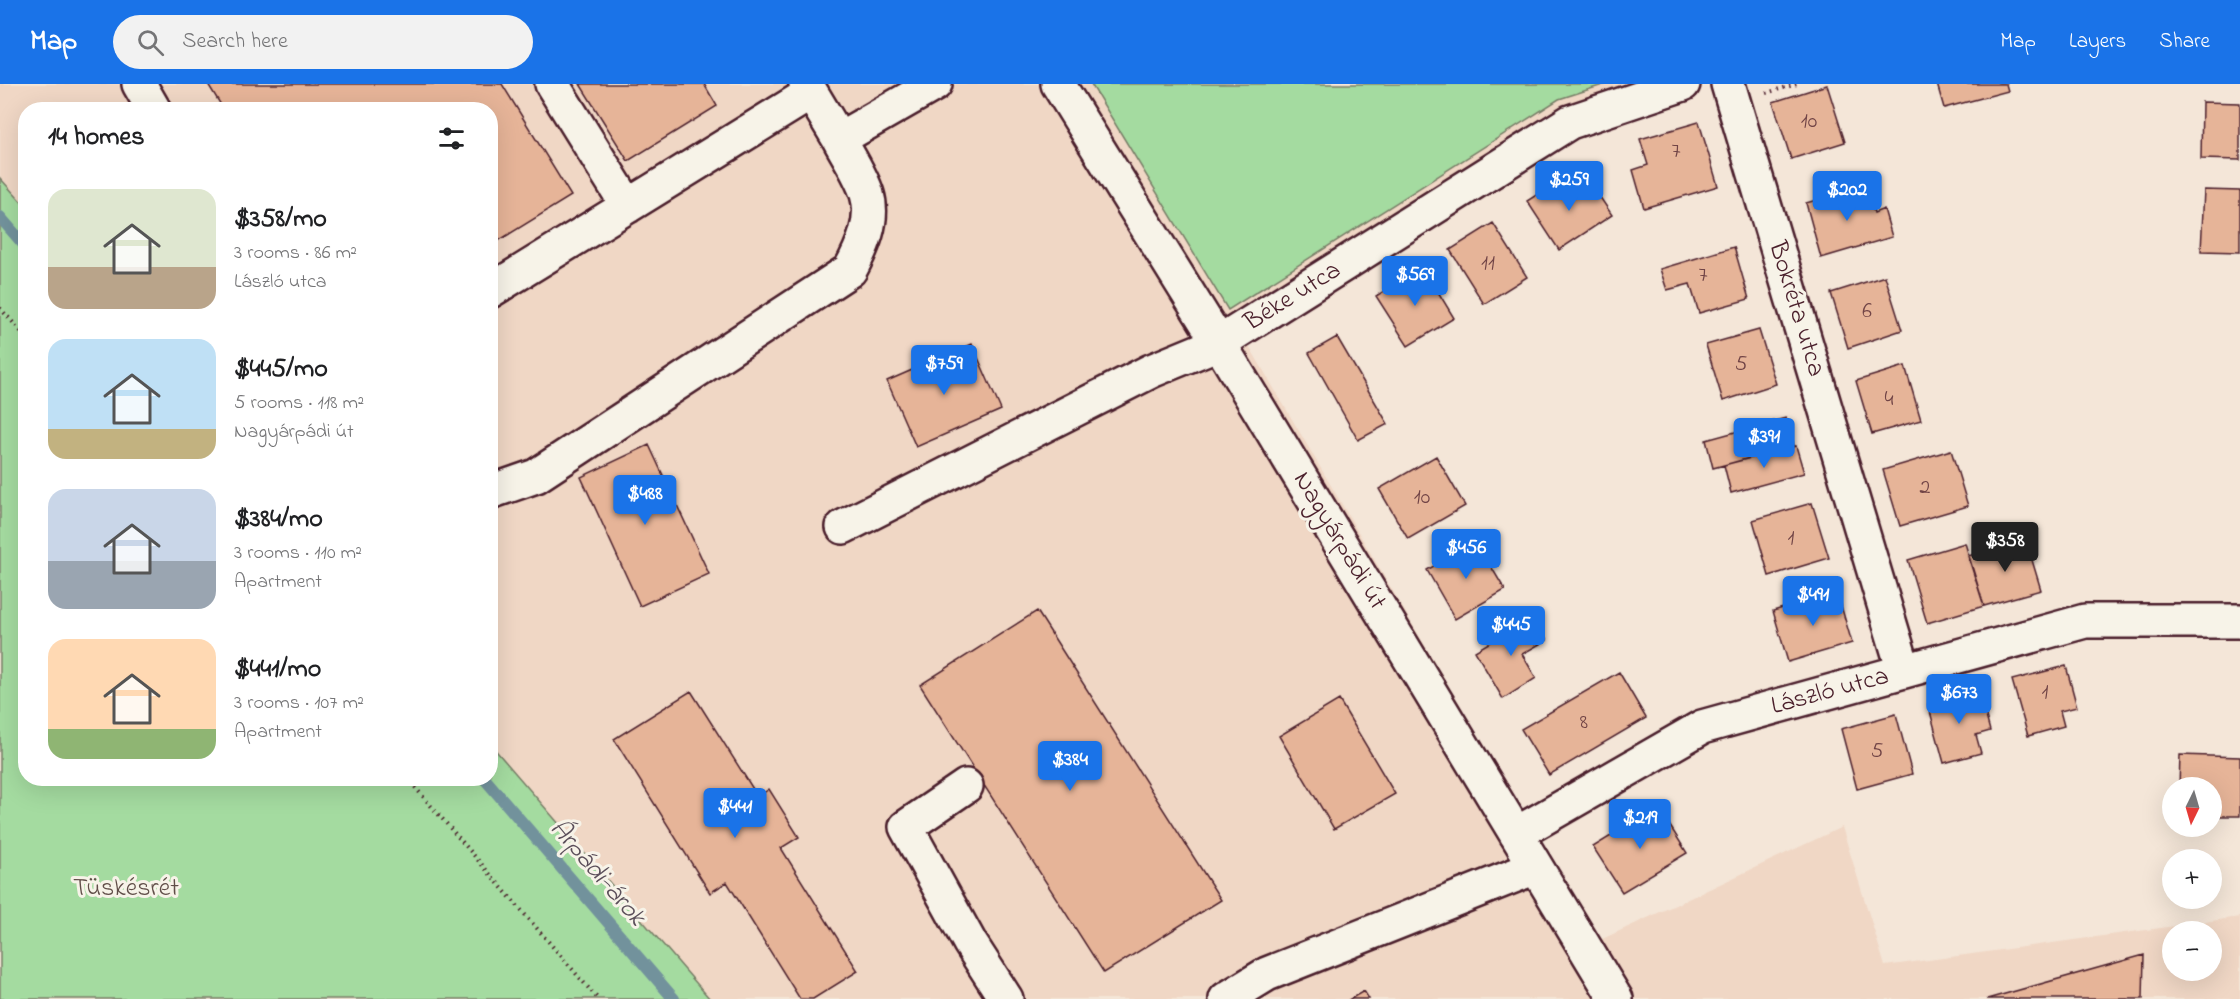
<!DOCTYPE html>
<meta charset="utf-8">
<style>
:root{--surface:#fff;--page:#f2f2f2;--text:#202124;--muted:#757577;--accent:#1a73e8}
body{margin:0;font-family:"Indie Flower",sans-serif;background:var(--page);color:var(--text);height:100vh;display:flex;flex-direction:column;font-size:22px;white-space:nowrap}
*{box-sizing:border-box;margin:0}
p{font-size:20px;color:var(--muted)}
.icon{flex:none;width:33px;height:33px;fill:none;stroke:currentColor;stroke-width:2;stroke-linecap:round;stroke-linejoin:round}
.map{position:relative;flex:1;overflow:hidden}
.side{position:absolute;left:18px;top:18px;width:480px;height:684px;display:flex;flex-direction:column;background:var(--surface);border-radius:24px;box-shadow:0 6px 24px #0002}
.side>*{flex:none}
.needle{width:39px;rotate:185deg}
.fabs{position:absolute;left:2162px;top:693px;display:grid;gap:12px}
.fabs a{display:grid;place-items:center;width:60px;height:60px;border-radius:50%;background:var(--surface);box-shadow:0 6px 24px #0002;font-size:30px}
.price{position:absolute;translate:-50% -51px;padding:0 14px;border-radius:6px;background:var(--accent);color:#fff;font-size:20px;line-height:39px;filter:drop-shadow(0 2px 3px #0008)}
.price::after{content:'';position:absolute;left:50%;top:36px;width:18px;height:14px;margin-left:-9px;background:inherit;clip-path:polygon(0 0,100% 0,50% 100%)}
.price.on{background:#222;color:#fff}
ul{padding:0;list-style:none}
li{display:flex;align-items:center;gap:18px;height:150px;padding:0 30px}
li span{display:grid;place-items:center;flex:none;width:168px;height:120px;border-radius:18px;color:#555}
li>.icon{margin-inline-start:auto}
span .icon{width:72px;height:72px;fill:#fffc;stroke-width:1}
li b{font-size:26px}
h2{display:flex;justify-content:space-between;align-items:center;height:72px;padding:0 30px;font-size:26px}
header{display:flex;align-items:center;gap:36px;box-sizing:border-box;height:84px;padding:0 30px;background:var(--accent);color:#fff}
header strong{font-size:28px}
nav{display:flex;gap:33px;margin-inline-start:auto;font-size:21px}
.search{width:420px;height:54px;background:var(--page);display:flex;align-items:center;gap:15px;box-sizing:border-box;padding:0 21px;border-radius:33px;color:var(--muted);font-size:22px}
.map>svg:first-child{display:block}
.built{fill:#f0d7c5;fill-rule:evenodd}
.green{fill:#a4dba0;stroke:#777d66;stroke-width:1.5}
.lines{fill:none;stroke-linecap:round;stroke-linejoin:round}
.stream{stroke:#72929c;stroke-width:12}
.building{fill:#e6b498;stroke:#4a1f2b;stroke-width:1.5}
.minor-casing{stroke:#4a1f2b;stroke-width:38}
.path{stroke:#4a1f2b;stroke-width:4;stroke-dasharray:1.5 4.5;stroke-linecap:butt}
.minor{stroke:#f7f3e8;stroke-width:33}
.labels{text-anchor:middle;dominant-baseline:central;stroke-width:6;stroke-linejoin:round;paint-order:stroke}
.number-label{font-size:22px;fill:#714446}
.street-label{font-size:26px;fill:#4a1f2b;stroke:#f7f3e8}
.park-label{font-size:26px;fill:#604e48;stroke:#f7f3e8}
.water-label{font-size:27px;font-style:italic;fill:#5b4f5a;stroke:#f7f3e8}
</style>
<header>
<strong>Map</strong>
<div class="search"><svg class="icon" aria-label="search" viewBox="0 0 24 24"><circle cx="10" cy="10" r="6"/><path d="M15 15l6 6"/></svg>Search here</div>
<nav><a>Map</a><a>Layers</a><a>Share</a></nav>
</header>
<div class="map">
<svg width="2240" height="915" viewBox="0 0 2240 915">
<rect width="100%" height="100%" fill="#f4e6d8"/>
<filter id="ink" filterUnits="userSpaceOnUse"><feTurbulence type="fractalNoise" baseFrequency=".0167" numOctaves="2"/><feDisplacementMap in="SourceGraphic" scale="12" xChannelSelector="R" yChannelSelector="G"/><feConvolveMatrix kernelMatrix="1 2 1 2 8 2 1 2 1" color-interpolation-filters="sRGB"/></filter>
<g filter="url(#ink)">
<path class="built" d="M0 0H1678L1567 36 1238 243 1598 857 1842 743 1885 882 2240 833V915H710L491 661 490 26H26L25 123 0 93ZM2172 848H2211V886H2172Z"/>
<path class="green" d="M1091 0H1606L1559 15 1228 226Z
M0 94 26 123V694H490L491 661 710 915H0Z"/>
<g class="lines">
<path class="stream" d="M0 133 26 163
M484 694 674 915"/>
</g>
<path class="building" d="M208 0H502L571 112 490 162V26H224Z
M580 0H704L717 22 628 77Z
M1937 0H2006L2008 7 1944 24Z
M1827 1 1845 58 1791 75 1773 18Z
M2202 18 2240 19V76L2201 75Z
M1699 38 1718 102 1644 124 1633 86 1648 81 1640 55Z
M1587 94 1612 131 1559 166 1527 117 1552 101 1559 111Z
M1866 102 1874 129 1884 125 1892 153 1821 174 1806 119Z
M2204 106 2240 107V168L2201 167Z
M1493 139 1527 193 1484 220 1450 166Z
M1734 163 1749 215 1699 229 1690 200 1667 206 1660 185Z
M1423 183 1454 234 1408 262 1376 212Z
M1885 192 1902 246 1848 264 1831 209Z
M1759 246 1776 300 1723 317 1706 261Z
M1337 253 1388 340 1358 356 1309 269Z
M972 260 1001 326 916 363 887 297Z
M1905 282 1921 336 1872 350 1856 297Z
M1786 334 1794 362 1713 384 1706 356Z
M649 361 709 490 640 522 581 393Z
M1796 362 1804 389 1731 409 1724 381Z
M1951 366 1968 422 1900 442 1883 386Z
M1436 372 1465 422 1408 455 1379 405Z
M1812 419 1829 474 1769 492 1753 436Z
M2026 456 2041 506 1984 522 1968 472Z
M1476 457 1505 506 1455 535 1427 486Z
M1965 459 1984 522 1927 539 1908 476Z
M1837 508 1852 559 1788 578 1773 527Z
M1037 527 1221 816 1104 889 920 601Z
M1533 533 1547 556 1522 570 1536 594 1503 615 1475 567Z
M2066 582 2077 623 2060 627 2064 642 2028 652 2012 596Z
M1619 588 1646 634 1549 691 1521 645Z
M1979 606 1990 647 1976 651 1981 669 1944 679 1928 620Z
M691 607 758 713 769 705 799 753 781 764 858 887 813 915H800L727 798 710 809 614 655Z
M1339 616 1395 710 1334 745 1279 652Z
M1896 630 1912 690 1857 705 1841 645Z
M2180 671 2240 673V732H2211V704H2179Z
M1658 723 1687 769 1622 808 1593 763Z
M2144 871 2143 915H1987Z
M1364 907 1369 915H1350Z"/>
<g class="lines">
<defs>
<path id="minor" d="M139 0 154 26
M552 0 628 122
M806 0 839 55 935 0
M1058 0 1219 259 1616 915
M1728 0 1904 587
M490 207 811 9
M490 408 536 392 850 186C862 164 875 136 867 110 861 91 848 72 839 55
M843 443 1151 287 1219 259 1570 38 1683 0
M966 702 906 743 970 859 1006 915
M1516 750 1702 643 2085 537H2240
M1226 915 1267 890 1536 783"/>
</defs>
<use href="#minor" class="minor-casing"/>
<path class="path" d="M1766 9 1797 0
M0 224 26 253
M407 694 598 915"/>
<use href="#minor" class="minor"/>
</g>
</g>
<g class="labels">
<g class="number-label">
<text x="1809" y="38">10</text>
<text x="1676" y="68">7</text>
<text x="1488" y="180">11</text>
<text x="1703" y="192">7</text>
<text x="1867" y="228">6</text>
<text x="1741" y="281">5</text>
<text x="1889" y="316">4</text>
<text x="1925" y="404">2</text>
<text x="1422" y="414">10</text>
<text x="1791" y="455">1</text>
<text x="2045" y="609">1</text>
<text x="1584" y="639">8</text>
<text x="1877" y="668">5</text>
</g>
<g class="street-label">
<text transform="translate(1293 213) rotate(-32)">Béke utca</text>
<text transform="translate(1796 225) rotate(73)">Bokréta utca</text>
<text transform="translate(1339 457) rotate(59)">Nagyárpádi út</text>
<text transform="translate(1830 608) rotate(-15)">László utca</text>
</g>
<g class="park-label">
<text x="126" y="805">Tüskésrét</text>
</g>
<g class="water-label">
<text transform="translate(597 789) rotate(49)">Árpádi-árok</text>
</g>
</g>
</svg>
<div class="fabs">
<a><svg class="needle" viewBox="-14 -14 28 28"><path d="M0-13l5 13h-10z" fill="#e53935"/><path d="M0 13l5-13h-10z" fill="#757577"/></svg></a>
<a>+</a>
<a>−</a>
</div>
<b class="price" style="left:1569px;top:128px">$259</b>
<b class="price" style="left:1847px;top:138px">$202</b>
<b class="price" style="left:1415px;top:223px">$569</b>
<b class="price" style="left:944px;top:312px">$759</b>
<b class="price" style="left:1764px;top:385px">$391</b>
<b class="price" style="left:645px;top:442px">$488</b>
<b class="price on" style="left:2005px;top:489px">$358</b>
<b class="price" style="left:1466px;top:496px">$456</b>
<b class="price" style="left:1813px;top:543px">$491</b>
<b class="price" style="left:1511px;top:573px">$445</b>
<b class="price" style="left:1959px;top:641px">$673</b>
<b class="price" style="left:1070px;top:708px">$384</b>
<b class="price" style="left:735px;top:755px">$441</b>
<b class="price" style="left:1640px;top:766px">$219</b>
<section class="side">
<h2>14 homes<svg class="icon" aria-label="filters" viewBox="0 0 24 24"><path d="M4 7h16M4 17h16"/><circle cx="9" cy="7" r="2"/><circle cx="15" cy="17" r="2"/></svg></h2>
<ul>
<li><span style="background:linear-gradient(#dfe7d0 65%,#b9a48a 0)"><svg class="icon" aria-label="home" viewBox="0 0 24 24"><path d="M3 11l9-7 9 7M6 9v11h12V9"/></svg></span><div><b>$358/mo</b><p>3 rooms · 86 m²</p><p>László utca</p></div></li>
<li><span style="background:linear-gradient(#bfe0f5 75%,#c2b280 0)"><svg class="icon" aria-label="home" viewBox="0 0 24 24"><path d="M3 11l9-7 9 7M6 9v11h12V9"/></svg></span><div><b>$445/mo</b><p>5 rooms · 118 m²</p><p>Nagyárpádi út</p></div></li>
<li><span style="background:linear-gradient(#c9d6e8 60%,#9aa5b1 0)"><svg class="icon" aria-label="home" viewBox="0 0 24 24"><path d="M3 11l9-7 9 7M6 9v11h12V9"/></svg></span><div><b>$384/mo</b><p>3 rooms · 110 m²</p><p>Apartment</p></div></li>
<li><span style="background:linear-gradient(#ffd9b3 75%,#8fb573 0)"><svg class="icon" aria-label="home" viewBox="0 0 24 24"><path d="M3 11l9-7 9 7M6 9v11h12V9"/></svg></span><div><b>$441/mo</b><p>3 rooms · 107 m²</p><p>Apartment</p></div></li>
</ul>
</section>
</div>
